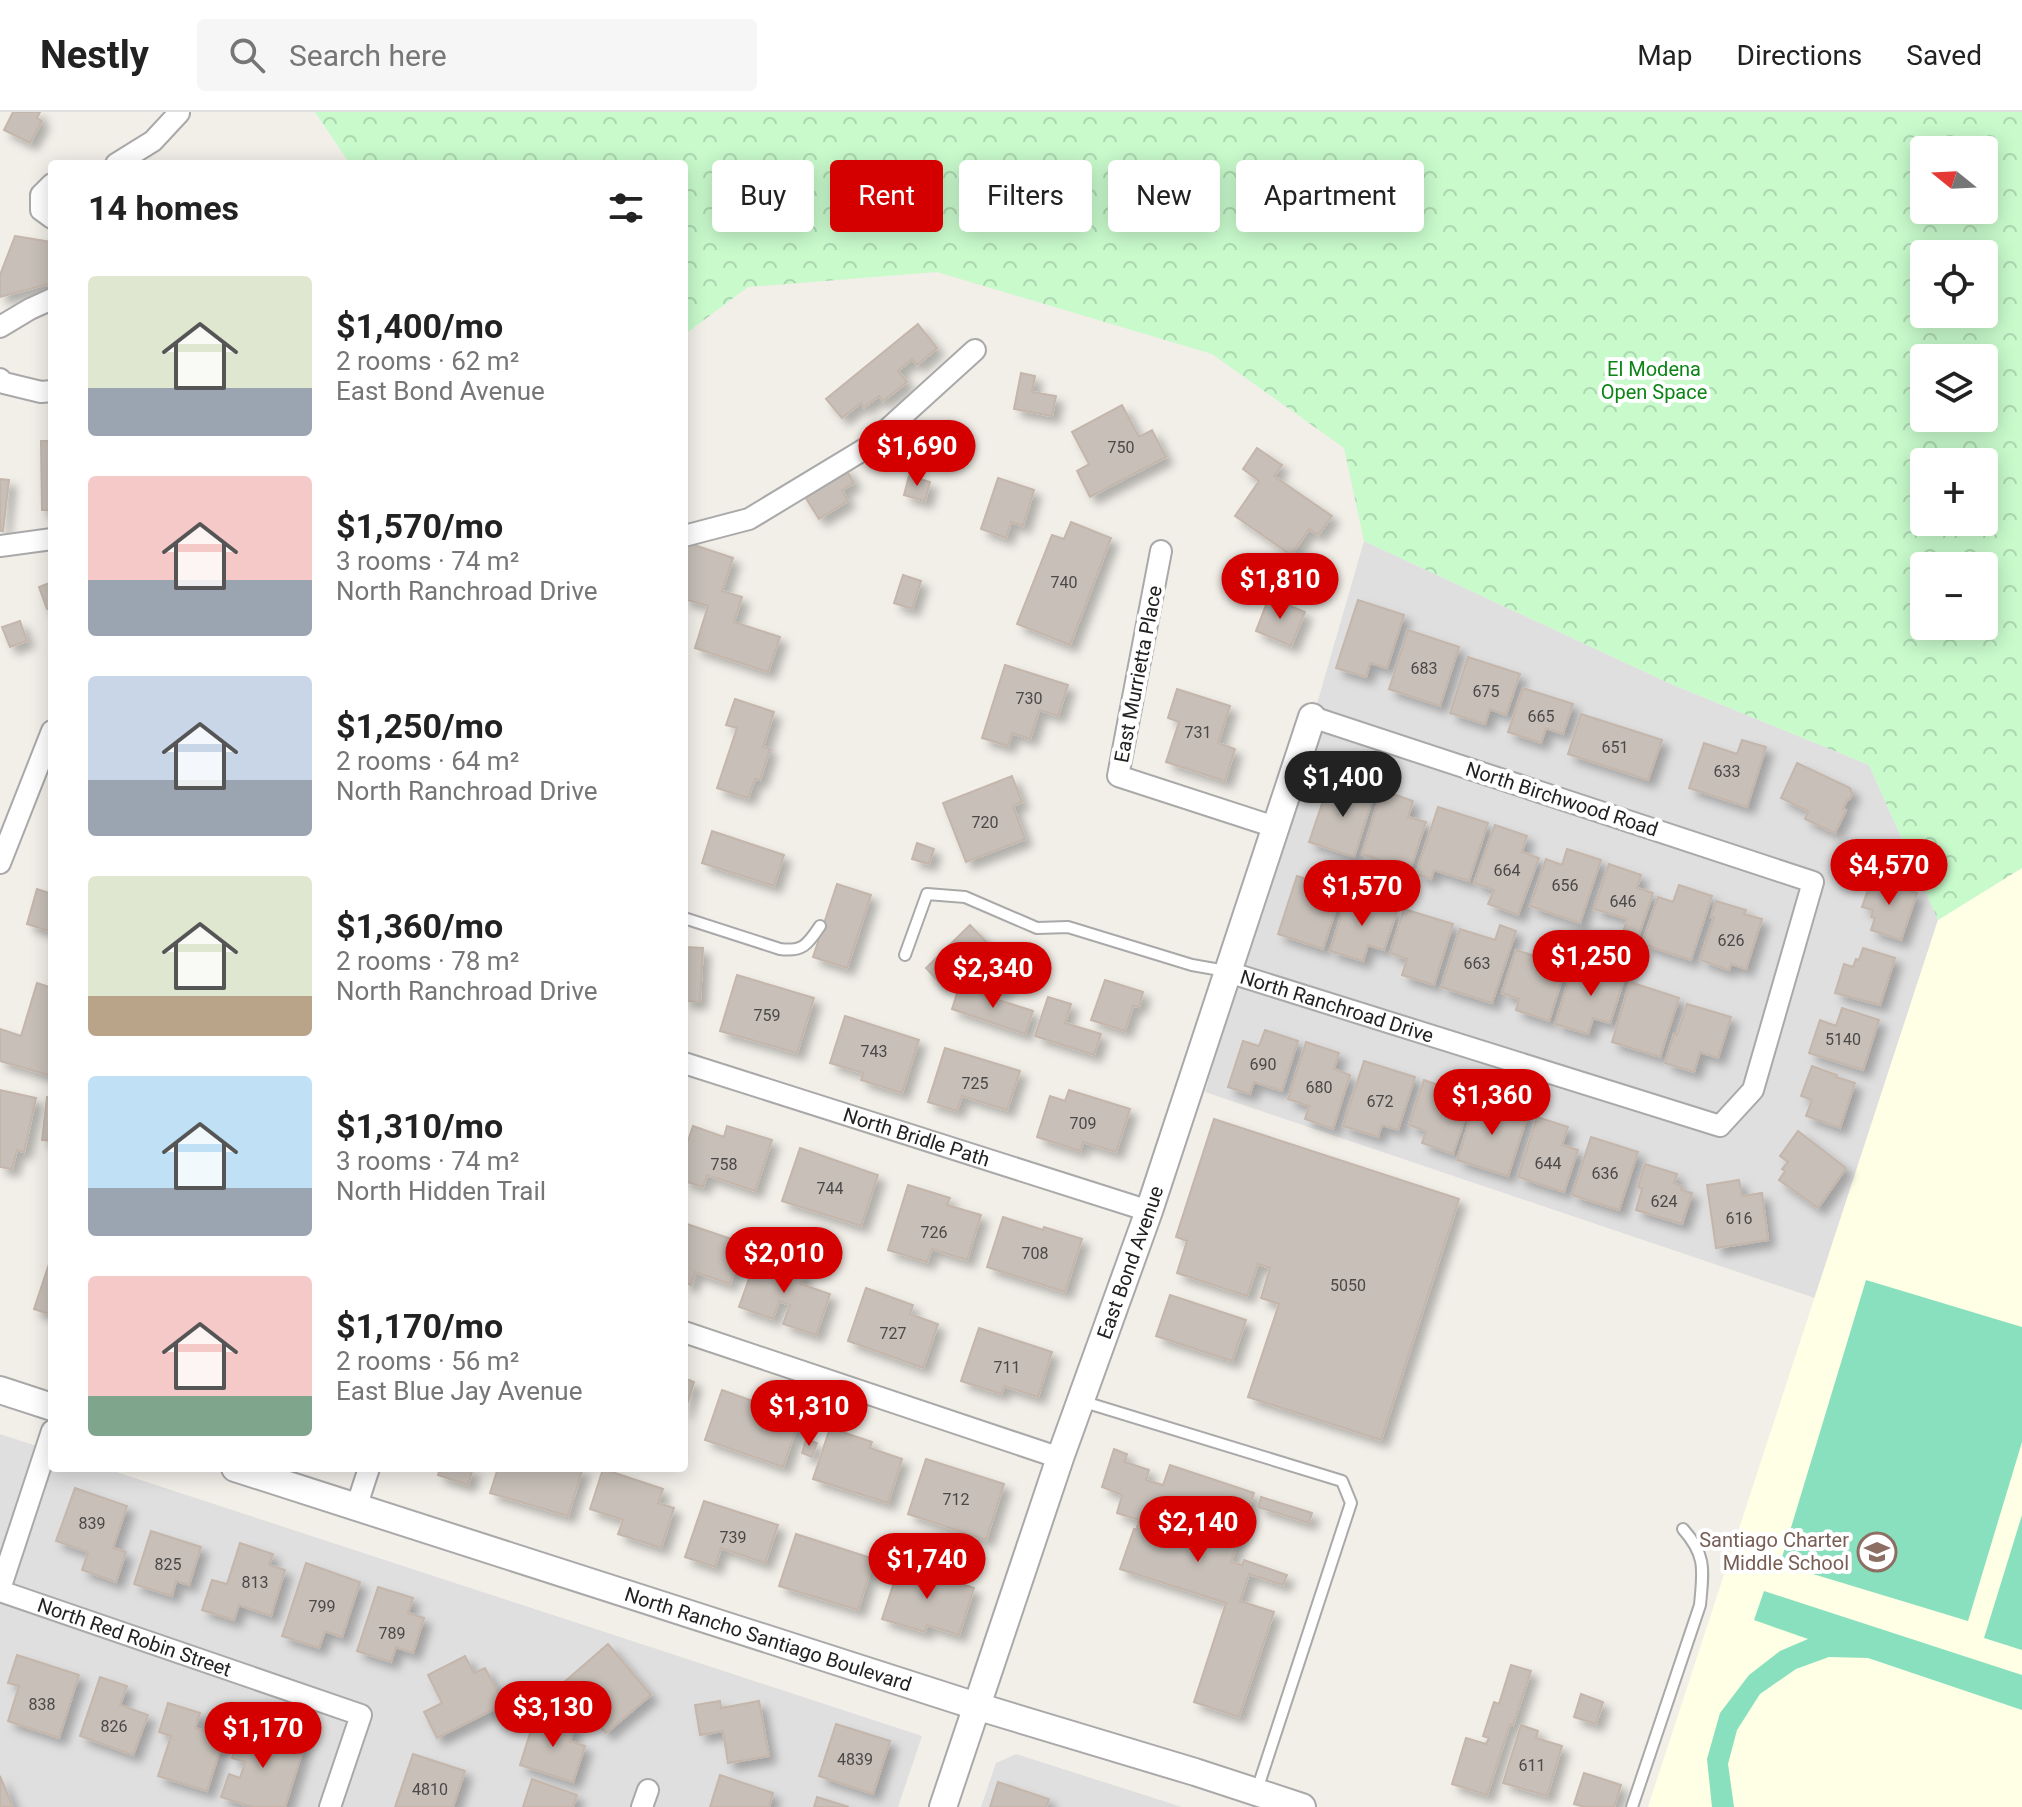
<!DOCTYPE html>
<meta charset="utf-8">
<style>
:root{--surface:#fff;--page:#f6f6f6;--text:#222;--muted:#767676;--line:#e0e0e0;--accent:#d40000}
body{margin:0;font-family:Roboto,sans-serif;background:var(--page);color:var(--text);height:100vh;display:flex;flex-direction:column;font-size:30px;white-space:nowrap}
*{box-sizing:border-box;margin:0}
p{font-size:26px;color:var(--muted)}
.icon{flex:none;width:44px;height:44px;fill:none;stroke:currentColor;stroke-width:2;stroke-linecap:round;stroke-linejoin:round}
.map{position:relative;flex:1;overflow:hidden}
.panel{position:absolute;left:48px;top:48px;width:640px;height:1312px;display:flex;flex-direction:column;background:var(--surface);border-radius:8px;box-shadow:0 4px 20px #0003}
.panel>*{flex:none}
.hud{position:absolute;left:712px;top:48px;width:760px;height:72px;display:flex;gap:16px}
.needle{width:52px;rotate:288deg}
.fabs{position:absolute;left:1910px;top:24px;display:grid;gap:16px}
.fabs a{display:grid;place-items:center;width:88px;height:88px;border-radius:8px;background:var(--surface);box-shadow:0 4px 20px #0003;font-size:40px}
.price{position:absolute;translate:-50% -68px;padding:0 18px;border-radius:28px;background:var(--accent);color:#fff;font-size:26px;line-height:52px;filter:drop-shadow(0 2px 4px #0008)}
.price::after{content:'';position:absolute;left:50%;top:48px;width:24px;height:18px;margin-left:-12px;background:inherit;clip-path:polygon(0 0,100% 0,50% 100%)}
.price.selected{background:#222;color:#fff}
ul{padding:0;list-style:none}
li{display:flex;align-items:center;gap:24px;height:200px;padding:0 40px}
li span{display:grid;place-items:center;flex:none;width:224px;height:160px;border-radius:8px;color:#555}
li>.icon{margin-inline-start:auto}
span .icon{width:96px;height:96px;fill:#fffc;stroke-width:1}
li b{font-size:34px}
h2{display:flex;justify-content:space-between;align-items:center;height:96px;padding:0 40px;font-size:34px}
.chip{padding:0 28px;border-radius:8px;background:var(--surface);box-shadow:0 4px 20px #0003;font-size:28px;line-height:72px}
.chip.selected{background:var(--accent);color:#fff}
header{display:flex;align-items:center;gap:48px;box-sizing:border-box;height:112px;padding:0 40px;background:var(--surface);border-bottom:2px solid var(--line)}
header strong{font-size:38px}
nav{display:flex;gap:44px;margin-inline-start:auto;font-size:28px}
.search{width:560px;height:72px;background:var(--page);display:flex;align-items:center;gap:20px;box-sizing:border-box;padding:0 28px;border-radius:8px;color:var(--muted);font-size:30px}
.map>svg:first-child{display:block}
.residential{fill:#e0dfdf}
.education{fill:#ffffe5}
.park{fill:url(#park-crowns);fill-rule:evenodd}
.pitch{fill:#88e0be}
.building{fill:#c7bfb8;stroke:#c4b6ab;stroke-width:2;filter:url(#shadow)}
.lines{fill:none;stroke-linecap:round;stroke-linejoin:round}
.service-casing{stroke:#a9a9a9;stroke-width:14}
.minor-casing{stroke:#a9a9a9;stroke-width:24}
.tertiary-casing{stroke:#a9a9a9;stroke-width:30}
.service{stroke:#fff;stroke-width:10}
.minor{stroke:#fff;stroke-width:20}
.tertiary{stroke:#fff;stroke-width:26}
.labels{text-anchor:middle;dominant-baseline:central;stroke-width:8;stroke-linejoin:round;paint-order:stroke}
.number-label{font-size:16px;fill:#4b4948}
.park-label{font-size:20px;fill:#0c8416;stroke:#fff}
.street-label{font-size:20px;fill:#222;stroke:#fff}
.education-label{font-size:20px;fill:#785e54;stroke:#fff;text-anchor:end}
</style>
<header>
<strong>Nestly</strong>
<div class="search"><svg class="icon" aria-label="search" viewBox="0 0 24 24"><circle cx="10" cy="10" r="6"/><path d="M15 15l6 6"/></svg>Search here</div>
<nav><a>Map</a><a>Directions</a><a>Saved</a></nav>
</header>
<div class="map">
<svg width="2022" height="1695" viewBox="0 0 2022 1695">
<defs>
<pattern id="park-crowns" width="20" height="18" patternUnits="userSpaceOnUse" patternTransform="scale(2)"><rect width="20" height="18" fill="#c8facc"/><path d="M2 6a3 3 0 1 1 6 0M12 15a3 3 0 1 1 6 0" fill="none" stroke="#acd6af"/></pattern>
<filter id="shadow"><feDropShadow dx="7" dy="7" stdDeviation="4" flood-color="#0004"/></filter>
</defs>
<rect width="100%" height="100%" fill="#f2efe9"/>
<path class="residential" d="M1364 429 1671 572 1869 653 1938 808 1815 1186 1205 980Z
M0 1322 52 1339V1356H104L922 1624 898 1695H0Z
M1016 1642 1182 1695H981L996 1651Z"/>
<path class="education" d="M2022 756V1695H1648L1938 808Z"/>
<path class="park" d="M315 0H2022V756L1938 808 1869 653 1671 572 1364 429 1344 336 1212 242 937 160 748 175 684 223V52H350ZM1924 38H1984V98H1924ZM1924 142H1984V202H1924ZM1924 246H1984V306H1924ZM1924 350H1984V410H1924ZM1924 454H1984V514H1924Z"/>
<path class="pitch" d="M1866 1168 2022 1215V1330L1968 1509 1780 1452Z
M2022 1403V1538L1984 1526Z
M1764 1479 2022 1563V1598L1868 1546 1829 1545 1796 1557 1760 1582 1737 1618 1728 1652 1734 1695H1712L1707 1647 1720 1601 1749 1563 1780 1539 1808 1527 1754 1508Z"/>
<path class="building" d="M13 0H40L37 6 42 9 30 31 4 18Z
M15 124 52 130V171L0 185V163Z
M918 212 937 236 917 253 912 247 898 259 907 270 883 289 879 284 864 295 861 291 842 306 826 287Z
M1021 261 1035 264 1032 280 1056 284 1052 304 1014 297Z
M1122 293 1139 325 1152 318 1166 345 1090 385 1077 359 1089 352 1072 320Z
M41 329H52V398H42Z
M1257 336 1282 353 1274 364 1332 404 1318 423 1309 417 1291 443 1235 404 1259 369 1243 357Z
M844 354 854 371 842 378 848 389 819 407 802 380Z
M909 364 930 370 925 389 904 383Z
M998 366 1034 378 1023 414 1011 410 1006 426 981 417Z
M0 367 9 368 3 419H0Z
M1071 410 1111 426 1070 533 1017 512 1052 423 1064 427Z
M688 431 733 446 722 479 742 485 734 510 780 525 768 560 695 536 708 494 684 487V442Z
M903 463 921 469 912 497 894 491Z
M52 470V495L47 497 39 475Z
M1269 485 1305 500 1291 534 1256 519Z
M1358 488 1404 503 1387 556 1370 551 1366 565 1336 556Z
M20 509 27 529 10 535 2 515Z
M1408 518 1459 535 1440 594 1389 577Z
M1468 545 1520 562 1506 603 1490 597 1485 612 1450 601Z
M1005 553 1068 573 1058 604 1039 598 1030 627 1012 621 1008 634 982 626Z
M1523 576 1573 592 1563 622 1546 616 1541 631 1508 620Z
M1177 577 1230 594 1218 631 1235 637 1225 669 1166 650 1179 610 1168 606Z
M735 587 774 600 763 635 770 637 760 668 755 667 748 686 717 676 737 616 726 613Z
M1581 602 1662 628 1648 668 1568 642Z
M1742 628 1766 635 1747 695 1689 676 1704 631 1737 642Z
M1797 651 1850 676 1852 681 1850 687 1847 688 1843 697 1846 698 1835 721 1805 707 1808 699 1781 686Z
M1012 664 1022 690 1013 694 1025 727 966 750 943 691Z
M1348 667 1376 676 1354 745 1309 730 1326 680 1342 686Z
M1382 678 1413 689 1408 705 1426 710 1410 758 1362 742Z
M1438 695 1488 711 1469 769 1434 758 1431 767 1416 762Z
M1495 713 1527 724 1522 740 1539 746 1518 803 1488 792 1494 778 1474 771Z
M712 719 784 743 774 774 702 751Z
M917 731 934 737 929 752 912 747Z
M1567 737 1601 748 1580 811 1530 794 1546 747 1562 753Z
M1609 752 1641 763 1637 776 1653 781 1638 825 1623 820 1627 807 1594 797Z
M1873 763 1889 769 1888 772 1917 781 1901 828 1871 818 1875 806 1871 805 1873 798 1862 795Z
M1297 764 1342 778 1323 837 1278 822Z
M52 772V820L27 812 37 777 49 781Z
M837 772 871 783 847 856 813 845Z
M1679 773 1712 784 1691 848 1642 832 1658 785 1673 790Z
M1348 783 1397 799 1384 838 1368 833 1363 849 1330 839Z
M1716 789 1746 798 1744 802 1762 807 1746 857 1731 852 1729 858 1700 848 1714 806 1711 805Z
M1404 797 1453 812 1434 873 1402 863 1407 847 1390 841Z
M970 813 1000 844 1011 833 1029 852 999 882 990 873 986 876 961 851 940 871 926 856Z
M1500 813 1516 819 1492 891 1441 875 1460 817 1495 828Z
M684 835 703 836 700 890 684 889Z
M1863 836 1895 846 1880 893 1835 881 1844 852 1853 855 1856 847 1859 848Z
M1516 838 1566 854 1549 909 1516 898 1519 887 1502 881Z
M1608 849 1628 855 1610 911 1593 906 1588 922 1555 912 1573 856 1603 866Z
M737 863 814 886 797 941 720 919Z
M1105 868 1143 880 1139 895 1133 894 1125 919 1091 908Z
M1630 870 1679 886 1660 945 1612 930Z
M37 871 52 876 51 964 0 949V917L21 924Z
M959 875 1033 899 1025 922 952 897Z
M1048 885 1071 892 1065 911 1101 922 1094 943 1035 924Z
M1687 892 1731 905 1718 946 1700 940 1694 960 1665 951 1674 922 1677 923Z
M1842 896 1879 908 1863 958 1809 941 1820 908 1836 914Z
M845 904 919 928 902 981 861 968 863 961 830 951Z
M1265 918 1298 929 1282 979 1254 970 1250 982 1228 975 1243 929 1259 934Z
M1306 930 1339 941 1334 957 1350 963 1333 1017 1305 1007 1309 994 1288 987Z
M945 936 1020 959 1007 998 962 984 957 999 928 990Z
M1364 949 1415 965 1398 1018 1382 1013 1378 1025 1343 1014Z
M1812 954 1837 963 1836 965 1855 971 1840 1016 1806 1004 1812 988 1801 984Z
M1424 968 1456 979 1451 993 1467 999 1453 1042 1422 1031 1426 1019 1409 1013Z
M0 978 36 986 24 1040 17 1038 12 1057 0 1055Z
M1069 978 1130 997 1116 1040 1083 1030 1080 1039 1037 1025 1050 984 1065 989Z
M47 985H52V1029L42 1028Z
M1477 985 1528 1002 1508 1064 1457 1048Z
M1537 1005 1568 1015 1562 1033 1578 1038 1564 1080 1518 1065Z
M1214 1007 1459 1087 1381 1328 1248 1285 1279 1192 1261 1186 1270 1156 1258 1152 1247 1184 1177 1161 1187 1129 1176 1125Z
M693 1014 724 1025 727 1014 772 1028 755 1079 707 1063 703 1075 684 1069V1041Z
M1798 1019 1846 1056 1818 1096 1779 1068 1785 1059 1782 1057 1788 1050 1780 1044Z
M1591 1025 1638 1040 1619 1098 1572 1083Z
M800 1036 878 1063 861 1114 782 1089Z
M1645 1052 1677 1062 1674 1071 1682 1074 1681 1078 1692 1081 1682 1112 1636 1098 1642 1077 1638 1075Z
M1739 1068 1742 1084 1762 1081 1768 1128 1716 1136 1707 1073Z
M908 1073 950 1086 947 1093 981 1103 967 1148 932 1137 927 1150 888 1138Z
M1003 1105 1043 1118 1044 1115 1082 1127 1065 1180 987 1155Z
M684 1111 743 1131 730 1172 695 1160 691 1173 684 1171Z
M52 1143V1203L34 1197Z
M757 1144 805 1160 801 1172 830 1182 816 1223 783 1212 790 1193 779 1189 773 1207 739 1195Z
M866 1176 913 1193 910 1202 938 1212 923 1256 848 1229Z
M1170 1183 1246 1208 1232 1249 1156 1224Z
M979 1216 1052 1240 1038 1285 1004 1274 1001 1282 961 1269Z
M684 1266 694 1270 684 1302Z
M722 1278 800 1306 783 1355 705 1328Z
M830 1316 872 1330 870 1336 902 1347 888 1391 813 1367Z
M806 1327 817 1331 812 1345 802 1341Z
M1114 1337 1127 1342 1125 1350 1149 1358 1146 1368 1163 1373 1170 1353 1254 1381 1231 1450 1242 1453 1244 1448 1287 1463 1283 1473 1249 1462 1240 1489 1274 1500 1239 1605 1194 1590 1226 1491 1120 1457 1134 1417 1136 1418 1139 1408 1117 1401 1122 1383 1102 1375Z
M926 1347 1004 1372 986 1428 908 1402Z
M440 1356H473L468 1373 438 1363Z
M498 1356H583L568 1404 490 1381Z
M603 1357 663 1377 658 1391 674 1396 661 1436 618 1422 623 1408 590 1397Z
M75 1376 127 1394 113 1436 126 1440 116 1470 82 1458 88 1440 56 1429Z
M1261 1385 1312 1401 1309 1411 1258 1395Z
M704 1389 778 1413 765 1451 721 1436 715 1455 685 1445Z
M151 1419 201 1435 189 1473 176 1469 172 1484 134 1472Z
M796 1422 874 1447 858 1498 779 1474Z
M240 1431 273 1442 269 1453 285 1458 271 1504 239 1493 234 1508 202 1498 212 1468 227 1472Z
M306 1451 360 1470 342 1525 325 1519 319 1536 282 1524Z
M900 1452 974 1476 959 1523 927 1513 925 1520 882 1507Z
M378 1475 413 1486 408 1501 424 1506 413 1541 396 1535 391 1550 357 1539Z
M608 1532 651 1583 606 1621 563 1571Z
M17 1543 79 1563 59 1626 8 1609 19 1574 8 1571Z
M465 1544 474 1561 485 1556 504 1592 437 1626 424 1600 442 1591 428 1563Z
M1511 1553 1531 1559 1513 1613 1510 1612 1487 1683 1452 1672 1466 1626 1486 1632 1489 1626 1483 1624 1494 1590 1499 1592Z
M100 1565 127 1574 120 1593 148 1603 133 1643 80 1624Z
M1581 1582 1603 1590 1596 1612 1574 1605Z
M720 1589 721 1596 759 1589 769 1644 728 1651 723 1619 700 1623 695 1593Z
M168 1591 200 1601 195 1616 224 1625 207 1679 158 1664 171 1624 159 1620Z
M536 1602 575 1614 570 1629 585 1634 573 1670 520 1653Z
M836 1612 890 1629 873 1682 819 1664Z
M1521 1613 1538 1619 1536 1626 1562 1634 1547 1684 1503 1671Z
M241 1615 304 1634 285 1695H252L221 1685 229 1662 240 1666 245 1650 232 1646Z
M413 1642 465 1659 453 1695H395Z
M1584 1661 1621 1673 1614 1695H1585L1574 1692Z
M720 1663 773 1681 769 1695H710Z
M0 1664 13 1695H0Z
M532 1667 577 1683 573 1695H523Z
M998 1670 1049 1687 1046 1695H990Z
M817 1685 849 1695H814Z"/>
<g class="lines">
<defs>
<path id="service" d="M684 806 780 837C803 840 808 832 820 814
M905 843 927 782 965 785 1037 816 1068 815 1192 853 1226 859
M1081 1289 1342 1369 1351 1391 1257 1678
M1632 1695 1700 1493C1703 1459 1707 1444 1683 1417"/>
<g id="minor">
<path d="M116 52 153 29 179 1"/>
<path d="M52 72 41 83V98L52 106"/>
<path d="M0 215 30 197 52 187"/>
<path d="M0 267 4 271 41 280 52 279"/>
<path d="M684 424 749 407 868 335 975 238"/>
<path d="M0 434 52 427"/>
<path d="M1161 439 1118 664 1275 715"/>
<path d="M0 751 52 619"/>
<path id="s1" d="M1228 860 1720 1014 1753 978 1813 770 1312 605"/>
<path id="s2" d="M684 951 1149 1099"/>
<path d="M684 1220 1060 1346"/>
<path d="M356 1396 369 1356"/>
<path d="M0 1477 52 1319"/>
<path id="s3" d="M0 1479 361 1603 330 1695"/>
<path d="M642 1695 648 1678"/>
</g>
<g id="tertiary">
<path d="M0 1278 52 1295"/>
<path id="s4" d="M235 1356 976 1594 1195 1660 1302 1695"/>
<path id="s5" d="M943 1695 1060 1346 1149 1099 1312 605"/>
</g>
</defs>
<use href="#service" class="service-casing"/>
<use href="#minor" class="minor-casing"/>
<use href="#tertiary" class="tertiary-casing"/>
<use href="#service" class="service"/>
<use href="#minor" class="minor"/>
<use href="#tertiary" class="tertiary"/>
</g>
<defs>
<symbol id="school-ring" viewBox="-11 -11 22 22"><circle r="9.5" fill="#fff" stroke="#8d6e63" stroke-width="1.5"/><path d="M0-5L7-2L0 1L-7-2ZM-4 1L0 2.5L4 1V4Q0 6-4 4Z" fill="#8d6e63"/></symbol>
</defs>
<g fill-rule="evenodd">
<use href="#school-ring" x="1855" y="1418" width="44" height="44"/>
</g>
<g class="labels">
<g class="number-label">
<text x="1121" y="335">750</text>
<text x="1064" y="470">740</text>
<text x="1424" y="556">683</text>
<text x="1486" y="579">675</text>
<text x="1029" y="586">730</text>
<text x="1541" y="604">665</text>
<text x="1198" y="620">731</text>
<text x="1615" y="635">651</text>
<text x="1727" y="659">633</text>
<text x="985" y="710">720</text>
<text x="1507" y="758">664</text>
<text x="1565" y="773">656</text>
<text x="1623" y="789">646</text>
<text x="1731" y="828">626</text>
<text x="1477" y="851">663</text>
<text x="767" y="903">759</text>
<text x="1843" y="927">5140</text>
<text x="874" y="939">743</text>
<text x="1263" y="952">690</text>
<text x="975" y="971">725</text>
<text x="1319" y="975">680</text>
<text x="1380" y="989">672</text>
<text x="1083" y="1011">709</text>
<text x="1548" y="1051">644</text>
<text x="724" y="1052">758</text>
<text x="1605" y="1061">636</text>
<text x="830" y="1076">744</text>
<text x="1664" y="1089">624</text>
<text x="1739" y="1106">616</text>
<text x="934" y="1120">726</text>
<text x="1035" y="1141">708</text>
<text x="1348" y="1173">5050</text>
<text x="893" y="1221">727</text>
<text x="1007" y="1255">711</text>
<text x="956" y="1387">712</text>
<text x="92" y="1411">839</text>
<text x="733" y="1425">739</text>
<text x="168" y="1452">825</text>
<text x="255" y="1470">813</text>
<text x="322" y="1494">799</text>
<text x="392" y="1521">789</text>
<text x="42" y="1592">838</text>
<text x="114" y="1614">826</text>
<text x="855" y="1647">4839</text>
<text x="1532" y="1653">611</text>
<text x="430" y="1677">4810</text>
</g>
<g class="park-label">
<text x="1654" y="257">El Modena<tspan x="1654" dy="23">Open Space</tspan></text>
</g>
<g class="street-label">
<text transform="translate(1138 562) rotate(-79)">East Murrietta Place</text>
<text transform="translate(1562 687) rotate(18)">North Birchwood Road</text>
<text stroke="none"><textPath href="#s1" startOffset="114">North Ranchroad Drive</textPath></text>
<text stroke="none"><textPath href="#s2" startOffset="244">North Bridle Path</textPath></text>
<text stroke="none"><textPath href="#s5" startOffset="576">East Bond Avenue</textPath></text>
<text stroke="none"><textPath href="#s3" startOffset="142">North Red Robin Street</textPath></text>
<text stroke="none"><textPath href="#s4" startOffset="560">North Rancho Santiago Boulevard</textPath></text>
</g>
<g class="education-label">
<text x="1849" y="1428">Santiago Charter<tspan x="1849" dy="23">Middle School</tspan></text>
</g>
</g>
</svg>
<div class="fabs">
<a><svg class="needle" viewBox="-14 -14 28 28"><path d="M0-13l5 13h-10z" fill="#e53935"/><path d="M0 13l5-13h-10z" fill="#767676"/></svg></a>
<a><svg class="icon" aria-label="locate" viewBox="0 0 24 24"><circle cx="12" cy="12" r="6"/><path d="M12 2v4M12 18v4M2 12h4M18 12h4"/></svg></a>
<a><svg class="icon" aria-label="layers" viewBox="0 0 24 24"><path d="M12 4l9 5-9 5-9-5zM3 14l9 5 9-5"/></svg></a>
<a>+</a>
<a>−</a>
</div>
<b class="price" style="left:917px;top:376px">$1,690</b>
<b class="price" style="left:1280px;top:509px">$1,810</b>
<b class="price selected" style="left:1343px;top:707px">$1,400</b>
<b class="price" style="left:1889px;top:795px">$4,570</b>
<b class="price" style="left:1362px;top:816px">$1,570</b>
<b class="price" style="left:1591px;top:886px">$1,250</b>
<b class="price" style="left:993px;top:898px">$2,340</b>
<b class="price" style="left:1492px;top:1025px">$1,360</b>
<b class="price" style="left:784px;top:1183px">$2,010</b>
<b class="price" style="left:809px;top:1336px">$1,310</b>
<b class="price" style="left:1198px;top:1452px">$2,140</b>
<b class="price" style="left:927px;top:1489px">$1,740</b>
<b class="price" style="left:553px;top:1637px">$3,130</b>
<b class="price" style="left:263px;top:1658px">$1,170</b>
<div class="hud">
<a class="chip">Buy</a>
<a class="chip selected">Rent</a>
<a class="chip">Filters</a>
<a class="chip">New</a>
<a class="chip">Apartment</a>
</div>
<section class="panel">
<h2>14 homes<svg class="icon" aria-label="filters" viewBox="0 0 24 24"><path d="M4 7h16M4 17h16"/><circle cx="9" cy="7" r="2"/><circle cx="15" cy="17" r="2"/></svg></h2>
<ul>
<li><span style="background:linear-gradient(#dfe7d0 70%,#9aa5b1 0)"><svg class="icon" aria-label="home" viewBox="0 0 24 24"><path d="M3 11l9-7 9 7M6 9v11h12V9"/></svg></span><div><b>$1,400/mo</b><p>2 rooms · 62 m²</p><p>East Bond Avenue</p></div></li>
<li><span style="background:linear-gradient(#f6c9c9 65%,#9aa5b1 0)"><svg class="icon" aria-label="home" viewBox="0 0 24 24"><path d="M3 11l9-7 9 7M6 9v11h12V9"/></svg></span><div><b>$1,570/mo</b><p>3 rooms · 74 m²</p><p>North Ranchroad Drive</p></div></li>
<li><span style="background:linear-gradient(#c9d6e8 65%,#9aa5b1 0)"><svg class="icon" aria-label="home" viewBox="0 0 24 24"><path d="M3 11l9-7 9 7M6 9v11h12V9"/></svg></span><div><b>$1,250/mo</b><p>2 rooms · 64 m²</p><p>North Ranchroad Drive</p></div></li>
<li><span style="background:linear-gradient(#dfe7d0 75%,#b9a48a 0)"><svg class="icon" aria-label="home" viewBox="0 0 24 24"><path d="M3 11l9-7 9 7M6 9v11h12V9"/></svg></span><div><b>$1,360/mo</b><p>2 rooms · 78 m²</p><p>North Ranchroad Drive</p></div></li>
<li><span style="background:linear-gradient(#bfe0f5 70%,#9aa5b1 0)"><svg class="icon" aria-label="home" viewBox="0 0 24 24"><path d="M3 11l9-7 9 7M6 9v11h12V9"/></svg></span><div><b>$1,310/mo</b><p>3 rooms · 74 m²</p><p>North Hidden Trail</p></div></li>
<li><span style="background:linear-gradient(#f6c9c9 75%,#7fa58c 0)"><svg class="icon" aria-label="home" viewBox="0 0 24 24"><path d="M3 11l9-7 9 7M6 9v11h12V9"/></svg></span><div><b>$1,170/mo</b><p>2 rooms · 56 m²</p><p>East Blue Jay Avenue</p></div></li>
</ul>
</section>
</div>
